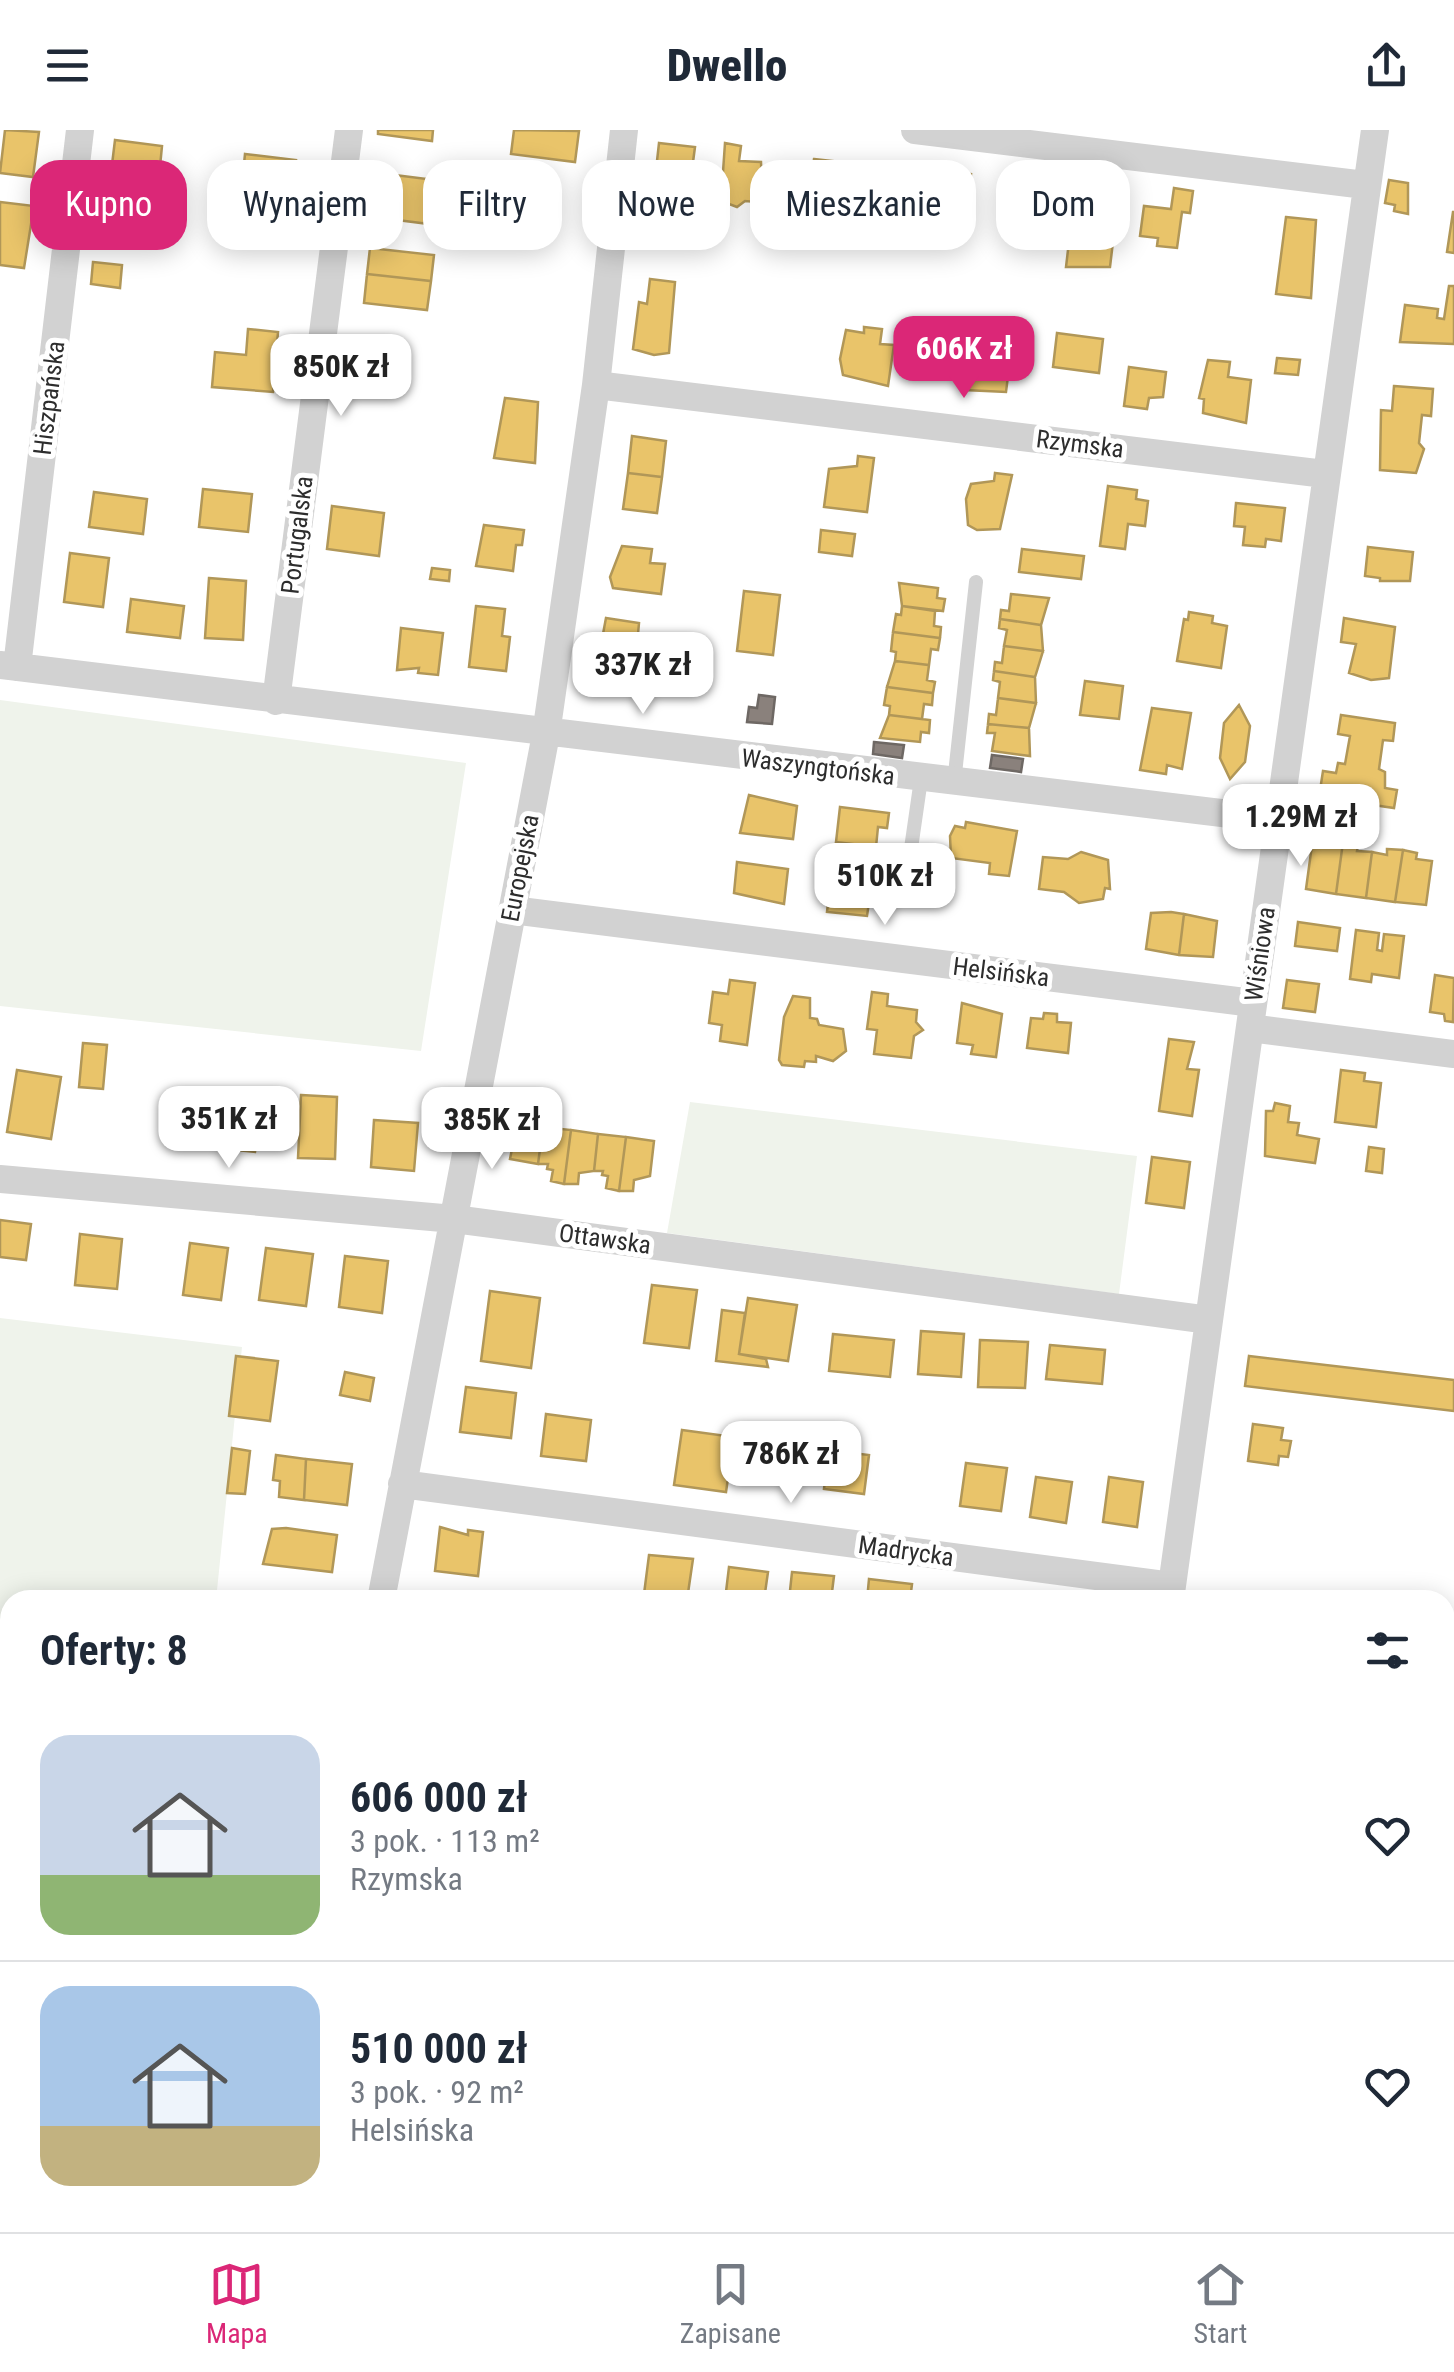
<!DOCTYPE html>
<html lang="pl">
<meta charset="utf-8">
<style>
:root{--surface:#fff;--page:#f6f6f7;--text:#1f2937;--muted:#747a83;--line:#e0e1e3;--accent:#db2777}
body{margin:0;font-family:"Roboto Condensed",sans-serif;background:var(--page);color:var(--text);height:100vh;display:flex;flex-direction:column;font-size:38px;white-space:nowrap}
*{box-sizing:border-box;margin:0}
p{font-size:32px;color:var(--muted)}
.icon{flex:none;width:55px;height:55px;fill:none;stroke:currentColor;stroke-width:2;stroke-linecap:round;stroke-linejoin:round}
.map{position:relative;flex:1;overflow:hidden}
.panel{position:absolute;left:0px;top:1460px;width:1455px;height:642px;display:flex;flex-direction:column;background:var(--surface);border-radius:30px 30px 0 0;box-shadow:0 5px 25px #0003}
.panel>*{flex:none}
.hud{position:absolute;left:30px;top:30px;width:1395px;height:90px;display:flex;gap:20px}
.price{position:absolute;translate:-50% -85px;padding:0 22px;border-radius:20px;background:#fff;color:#222;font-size:32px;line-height:65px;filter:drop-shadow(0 2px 5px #0008)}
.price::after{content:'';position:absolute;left:50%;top:60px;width:30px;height:22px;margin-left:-15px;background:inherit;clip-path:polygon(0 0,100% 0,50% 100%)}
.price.active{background:var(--accent);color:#fff}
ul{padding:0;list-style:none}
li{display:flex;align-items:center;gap:30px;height:250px;padding:0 40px}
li+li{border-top:2px solid var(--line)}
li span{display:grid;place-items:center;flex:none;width:280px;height:200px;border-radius:30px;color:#555}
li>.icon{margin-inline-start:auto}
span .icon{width:120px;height:120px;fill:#fffc;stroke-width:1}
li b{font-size:42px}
h2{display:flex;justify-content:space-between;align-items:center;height:120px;padding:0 40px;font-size:42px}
.tag{padding:0 35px;border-radius:30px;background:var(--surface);box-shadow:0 5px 25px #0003;font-size:35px;line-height:90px}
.tag.active{background:var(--accent);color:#fff}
header{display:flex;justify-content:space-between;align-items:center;height:130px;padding:0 40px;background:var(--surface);font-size:45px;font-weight:800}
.dock{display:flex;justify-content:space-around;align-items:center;height:140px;border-top:2px solid var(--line);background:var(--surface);font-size:28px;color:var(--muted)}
.dock a{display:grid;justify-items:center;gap:5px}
.dock .active{color:var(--accent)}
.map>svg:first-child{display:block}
.green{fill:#eff3eb}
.homes{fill:#e9c46a;stroke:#b19758;stroke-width:2.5}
.industry{fill:#8a817c;stroke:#6e6864;stroke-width:2.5}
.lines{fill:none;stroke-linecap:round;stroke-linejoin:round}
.service{stroke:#d2d2d2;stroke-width:14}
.minor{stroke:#d2d2d2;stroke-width:28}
.labels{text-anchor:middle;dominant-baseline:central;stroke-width:10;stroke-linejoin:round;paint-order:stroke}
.street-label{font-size:25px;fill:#2d2d2d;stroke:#fff}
</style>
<header><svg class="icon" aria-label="menu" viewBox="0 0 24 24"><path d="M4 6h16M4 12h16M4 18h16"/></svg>Dwello<svg class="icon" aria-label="share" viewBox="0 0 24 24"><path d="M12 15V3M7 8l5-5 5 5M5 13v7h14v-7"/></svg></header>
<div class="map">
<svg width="1454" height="2102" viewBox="0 0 1454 2102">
<rect width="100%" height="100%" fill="#fff"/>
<path class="green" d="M0 570 466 633 421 921 0 876Z
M690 972 1137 1026 1119 1164 667 1103Z
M0 1188 242 1217 216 1470H10V1523L0 1522Z
M1445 1811 1454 1812V1973L1449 2008 1445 2007Z
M0 1942 10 1943V2070L0 2069Z
M281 2093V2092L378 2093 377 2102H285Z"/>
<path class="homes" d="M5 0 39 2 33 47 0 43Z
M378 0H433L432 11 378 4Z
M514 0 579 1 575 32 511 24Z
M115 10 162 16 158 57 110 51Z
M659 13 695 17 689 62 654 58Z
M725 13 741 16 739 31 761 32 762 56 758 57 756 72 745 71 737 77 721 71Z
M245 24 296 30 292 70 241 64Z
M814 29 833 31 827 82 808 80V87L792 85 798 35 813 37Z
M862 34 903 39 899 72 890 80 857 75Z
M942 41 971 44 965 96 936 92Z
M379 43 435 50 429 94 373 87Z
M1389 50 1408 53V84L1394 81 1395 75 1385 73Z
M1006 52 1048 57 1043 97 1002 92Z
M1174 58 1193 61 1190 83 1182 82 1177 118 1157 116 1158 108 1140 106 1144 76 1171 79Z
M1095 67 1118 70 1110 137H1066L1072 86 1083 88 1084 80 1093 81Z
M0 72 34 76 24 138 0 135Z
M1453 82H1454V123L1447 122Z
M1286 87 1316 90 1311 168 1276 164Z
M370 118 434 125 431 151 367 144Z
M93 132 122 135 120 158 91 154Z
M367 144 431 151 427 180 364 173Z
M650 149 675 152 669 223 654 225 633 219 639 172 647 174Z
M1449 156H1454V214L1400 212 1405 175 1438 179 1437 188 1444 189Z
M864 197 882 199 880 214 894 215 888 256 843 245 840 229 846 200 864 203Z
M248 199 278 202 273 262 212 257 215 222 246 225Z
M1057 203 1103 209 1099 243 1053 237Z
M980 206 1012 215 1006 262 965 260 971 210Z
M1277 228 1300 230 1298 245 1275 243Z
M1208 230 1230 232 1228 247 1251 250 1246 293 1203 283 1204 269 1199 268Z
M1129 237 1166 242 1163 267 1149 268 1147 279 1124 276Z
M1394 256 1433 259 1431 286 1422 285 1419 313 1424 319 1416 343 1380 340 1381 280 1392 281Z
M505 268 538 272 535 333 494 328Z
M632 306 666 311 662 347 628 343Z
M858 326 874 328 867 382 824 377 829 339 857 336Z
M628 343 662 347 657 383 623 379Z
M995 343 1012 345 1000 399 977 400 968 395 966 369 971 354 994 351Z
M1108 356 1137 360 1136 369 1148 371 1145 396 1128 394 1125 419 1100 416Z
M203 359 252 364 248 402 199 397Z
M94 362 147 369 143 404 89 397Z
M1236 373 1285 378 1281 411 1266 409 1265 417 1243 415 1245 397 1234 396Z
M332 376 384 383 379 426 327 419Z
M484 395 524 400 522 415H516L513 441 476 436Z
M821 400 855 404 852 426 819 422Z
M622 416 652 419 650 433 665 434 661 464 613 458 610 447Z
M1368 417 1413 422 1410 451H1380V448L1365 446Z
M1022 419 1084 426 1081 449 1019 442Z
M70 423 109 428 103 477 64 472Z
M432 438 450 440 449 451 430 449Z
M209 448 246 451 243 510 205 508Z
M899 453 938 458 937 468 945 469 943 481 902 476Z
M744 461 780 465 773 525 737 521Z
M1011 464 1049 468 1041 495 1000 489 1001 480 1009 481Z
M131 469 184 476 180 508 127 502Z
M476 476 505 479 502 506 510 507 506 541 469 537Z
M902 476 935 481 934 496 941 497 940 508 893 502 896 484 901 485Z
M1189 482 1213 486 1212 493 1227 496 1221 538 1177 531 1184 489 1188 490Z
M606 488 639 493 633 559 596 555 594 520H600Z
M1344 488 1395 497 1389 548 1371 550 1349 543 1356 514 1341 512Z
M1000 489 1041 495 1043 521 1004 516 1007 500 999 498Z
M401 498 443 503 438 545 418 543 419 538 397 540Z
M893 502 940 508 938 520 931 519 929 535 895 531 896 522 891 521Z
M1004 516 1043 521 1035 547 994 541 995 532 1002 533Z
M895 531 929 535 927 550 935 552 933 563 887 557Z
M994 541 1035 547 1036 573 998 568 1000 552 993 550Z
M1085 551 1123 556 1119 589 1080 585Z
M887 557 933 563 932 575 924 574 922 589 889 585 890 576 884 575Z
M998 568 1036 573 1029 598 988 594 989 584 996 585Z
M1239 575 1250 596 1245 632 1230 649 1220 628 1224 593Z
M1152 578 1191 583 1182 639 1167 635 1166 644 1140 640Z
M889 585 930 590 929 603 921 602 920 612 880 608Z
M1341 585 1395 593 1393 611 1383 610 1379 639 1385 642V658L1397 660 1394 678 1319 667 1323 641 1336 643 1338 633 1345 634 1350 606 1338 604Z
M988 594 1029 598 1030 626 992 621 995 603H987Z
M749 665 797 676 793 709 740 703Z
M840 677 889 683 887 698 878 697 876 717 836 712Z
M966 692 1017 701 1009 746 989 744 990 733 951 728 950 706 955 696 965 698Z
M1328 711 1343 712 1336 764 1306 759 1312 715 1327 717Z
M836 712 876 717 873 737 882 738 881 752 831 746Z
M1343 712 1358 715 1357 721 1372 722 1366 768 1336 764Z
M1387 719 1403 720 1395 772 1366 768 1372 722 1387 725Z
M1403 720 1417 723 1416 729 1432 731 1426 775 1395 772Z
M1081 722 1108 730 1110 759 1105 758 1103 769 1079 773 1064 762 1039 759 1043 727 1068 729Z
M737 732 788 739 784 774 734 763Z
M831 746 881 752 879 767 870 766 867 786 827 782Z
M1171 782 1184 784 1179 825 1146 819 1151 783Z
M1184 784 1217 791 1213 827 1179 825Z
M1298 792 1340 798 1337 821 1295 816Z
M1356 800 1379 803 1377 820 1382 821 1384 804 1404 806 1399 848 1372 844 1371 852 1350 849Z
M1435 845 1454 848 1453 892 1445 891 1444 884 1430 882Z
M730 850 755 853 747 915 720 911 722 895 709 893 713 862 728 864Z
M1287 850 1319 854 1315 882 1283 878Z
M872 862 888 864 887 876 917 880 916 892 923 900 914 906 911 928 874 924 877 900 867 899Z
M793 866 810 868V888L817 889 819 895 843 899 846 921 833 931 816 926V932L805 931 804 937 782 935 779 930 784 887Z
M962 873 1002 884 996 927 971 924 973 915 957 913Z
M1044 883 1057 884V892L1071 893 1068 923 1027 918 1031 888 1043 889Z
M1169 909 1194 912 1187 939 1199 940 1192 986 1159 981Z
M83 913 107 915 103 959 79 957Z
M17 940 61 947 51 1009 7 1002Z
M1341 940 1365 943 1364 951 1381 953 1376 997 1335 992Z
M301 965 337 967 335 1029 298 1028Z
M521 973 535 974 532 996 543 997 538 1034 510 1029Z
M1275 973 1290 976 1288 992 1299 993 1297 1005 1319 1009 1315 1033 1265 1026 1266 981H1273Z
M210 977 260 982 255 1022 205 1017Z
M374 990 418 993 414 1041 371 1037Z
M543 997 571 1000 564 1054 551 1051 553 1040 547 1039 548 1034H538Z
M571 1000 598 1004 594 1041 579 1043 578 1054H564Z
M598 1004 626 1007 619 1061 606 1058 608 1046 602 1045 603 1041H594Z
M626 1007 654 1011 650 1046 634 1050 633 1061H619Z
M1369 1017 1384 1019 1382 1043 1366 1041Z
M1152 1027 1190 1032 1184 1078 1146 1073Z
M0 1090 31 1094 26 1130 0 1127Z
M80 1104 122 1109 117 1159 75 1155Z
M190 1113 228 1118 221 1170 183 1165Z
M266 1118 313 1124 306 1176 259 1170Z
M345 1126 388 1131 382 1183 339 1177Z
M652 1155 697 1160 689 1218 644 1213Z
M490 1161 540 1168 531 1238 481 1231Z
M748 1168 797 1175 788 1231 739 1224Z
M722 1180 745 1183 739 1224 766 1229 768 1237 716 1231Z
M921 1201 964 1204 961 1247 918 1244Z
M833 1204 894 1210 890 1247 829 1241Z
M980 1210 1028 1212 1025 1258 978 1257Z
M1050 1215 1105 1220 1102 1254 1046 1249Z
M236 1226 278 1231 270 1291 229 1286Z
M1249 1226 1454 1250V1281L1245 1256Z
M345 1242 374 1248 370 1271 340 1265Z
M466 1257 516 1263 511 1308 460 1302Z
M546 1284 591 1290 586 1331 541 1326Z
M1253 1294 1283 1298 1281 1310 1291 1311 1288 1327 1279 1326 1278 1335 1248 1331Z
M682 1300 734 1307 726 1362 674 1355Z
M232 1318 250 1321 245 1364 227 1363Z
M828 1320 869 1325 864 1364 824 1359Z
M276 1325 306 1329 304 1370 279 1367 280 1351 273 1350Z
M306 1329 352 1334 347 1375 304 1370Z
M966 1333 1007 1338 1001 1381 960 1376Z
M1036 1347 1072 1352 1066 1393 1030 1387Z
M1109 1347 1143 1352 1137 1397 1103 1392Z
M440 1397 468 1405V1400L483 1402 478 1446 435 1441Z
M286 1398 337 1405 332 1442 263 1434 272 1399Z
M649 1425 693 1429 687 1470 644 1464Z
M729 1437 768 1442 764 1470H725Z
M792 1442 834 1446 831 1470H789Z
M869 1449 912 1454 910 1470H867Z
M1008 1463 1052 1469 1051 1470H1007Z
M0 1675 10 1676V1710L0 1709Z
M0 1757 10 1758V1799L0 1798Z
M464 2092H507L506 2099Z
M546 2092H593L592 2102H545Z
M626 2092H654L653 2102H625Z
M762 2092H800L799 2102H761Z
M1123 2092H1185L1184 2102H1122Z"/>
<path class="industry" d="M759 565 775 567 772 594 747 592 749 577 757 578Z
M874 612 904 615 902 628 873 624Z
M992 625 1023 629 1021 642 990 638Z"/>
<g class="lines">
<path class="service" d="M954 653 976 452
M904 767 921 649"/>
<path class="minor" d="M915 0 1365 55
M596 255 1325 344
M0 535 1279 690
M17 537 80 0
M276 571 349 0
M512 780 1253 873
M1250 898 1454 924
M0 1049 454 1089 1209 1190
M402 1354 1172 1456
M381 1470 546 604 596 255 624 0
M1170 1470 1375 0
M0 1630 10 1631
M0 1843 10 1844
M0 2086 10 2087
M50 2092 125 2102
M261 2102 262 2092
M1084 2102 1085 2092"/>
</g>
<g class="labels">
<g class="street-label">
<text transform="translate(49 268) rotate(-83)">Hiszpańska</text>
<text transform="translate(1080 314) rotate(7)">Rzymska</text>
<text transform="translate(297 405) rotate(-83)">Portugalska</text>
<text transform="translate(818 637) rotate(7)">Waszyngtońska</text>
<text transform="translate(520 738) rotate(-79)">Europejska</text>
<text transform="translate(1260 824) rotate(-82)">Wiśniowa</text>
<text transform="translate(1001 842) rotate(7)">Helsińska</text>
<text transform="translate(605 1109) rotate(8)">Ottawska</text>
<text transform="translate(906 1421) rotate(8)">Madrycka</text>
</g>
</g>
</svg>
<b class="price active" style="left:964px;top:271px">606K zł</b>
<b class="price" style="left:341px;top:289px">850K zł</b>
<b class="price" style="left:643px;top:587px">337K zł</b>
<b class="price" style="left:1301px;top:739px">1.29M zł</b>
<b class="price" style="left:885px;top:798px">510K zł</b>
<b class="price" style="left:229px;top:1041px">351K zł</b>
<b class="price" style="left:492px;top:1042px">385K zł</b>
<b class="price" style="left:791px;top:1376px">786K zł</b>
<div class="hud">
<a class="tag active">Kupno</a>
<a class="tag">Wynajem</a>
<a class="tag">Filtry</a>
<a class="tag">Nowe</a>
<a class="tag">Mieszkanie</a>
<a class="tag">Dom</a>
</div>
<section class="panel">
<h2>Oferty: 8<svg class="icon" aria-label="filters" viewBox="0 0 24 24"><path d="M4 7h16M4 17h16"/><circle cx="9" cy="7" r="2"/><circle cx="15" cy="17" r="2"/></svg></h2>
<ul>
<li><span style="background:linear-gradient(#c9d6e8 70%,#8fb573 0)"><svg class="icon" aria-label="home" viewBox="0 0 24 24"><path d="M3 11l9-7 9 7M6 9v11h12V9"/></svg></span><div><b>606 000 zł</b><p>3 pok. · 113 m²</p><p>Rzymska</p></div><svg class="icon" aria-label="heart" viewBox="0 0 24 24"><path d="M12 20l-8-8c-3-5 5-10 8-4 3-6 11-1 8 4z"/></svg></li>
<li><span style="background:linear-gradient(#a9c7e8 70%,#c2b280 0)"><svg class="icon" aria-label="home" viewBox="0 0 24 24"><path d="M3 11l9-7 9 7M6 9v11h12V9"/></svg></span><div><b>510 000 zł</b><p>3 pok. · 92 m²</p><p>Helsińska</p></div><svg class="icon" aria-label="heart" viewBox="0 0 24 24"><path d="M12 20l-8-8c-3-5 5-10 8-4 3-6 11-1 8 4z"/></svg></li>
</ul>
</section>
</div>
<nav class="dock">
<a class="active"><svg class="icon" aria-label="map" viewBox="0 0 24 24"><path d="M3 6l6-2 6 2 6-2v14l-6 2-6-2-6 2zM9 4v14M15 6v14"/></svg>Mapa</a>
<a><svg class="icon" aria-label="saved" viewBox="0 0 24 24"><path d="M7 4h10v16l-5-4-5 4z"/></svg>Zapisane</a>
<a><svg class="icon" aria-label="home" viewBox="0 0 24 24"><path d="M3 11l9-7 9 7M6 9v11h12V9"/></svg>Start</a>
</nav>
